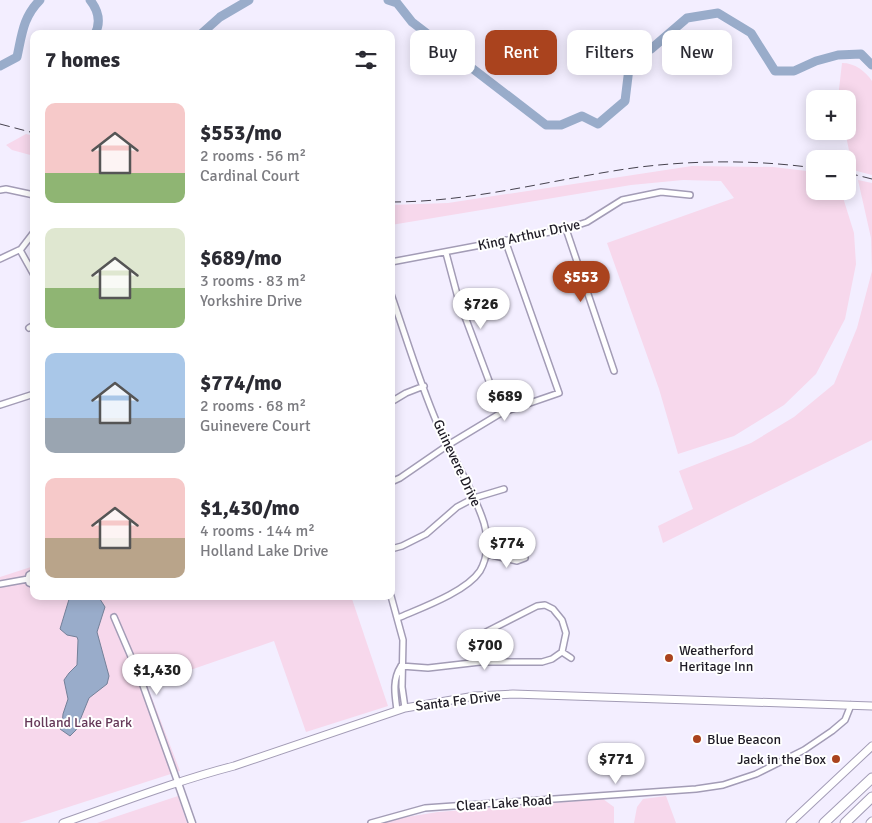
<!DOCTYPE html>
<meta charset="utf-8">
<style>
:root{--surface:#fff;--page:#f2f2f3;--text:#2b2b33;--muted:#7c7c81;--accent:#aa431e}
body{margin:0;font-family:Signika,sans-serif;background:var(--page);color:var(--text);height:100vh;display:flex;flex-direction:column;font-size:19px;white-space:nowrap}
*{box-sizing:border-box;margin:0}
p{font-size:16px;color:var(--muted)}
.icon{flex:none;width:28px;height:28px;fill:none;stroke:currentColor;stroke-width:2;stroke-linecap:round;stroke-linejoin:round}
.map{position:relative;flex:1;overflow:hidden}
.panel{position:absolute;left:30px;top:30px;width:365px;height:570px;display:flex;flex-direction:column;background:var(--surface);border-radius:10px;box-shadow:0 2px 12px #0003}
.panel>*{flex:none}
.guide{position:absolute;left:410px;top:30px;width:386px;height:45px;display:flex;gap:10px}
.tools{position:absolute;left:806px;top:90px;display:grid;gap:10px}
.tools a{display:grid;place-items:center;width:50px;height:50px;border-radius:10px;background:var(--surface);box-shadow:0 2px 12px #0003;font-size:25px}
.price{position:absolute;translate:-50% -42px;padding:0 11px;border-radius:18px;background:#fff;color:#222;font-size:16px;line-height:32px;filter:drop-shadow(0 1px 2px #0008)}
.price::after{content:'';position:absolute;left:50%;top:30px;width:15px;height:11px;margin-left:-8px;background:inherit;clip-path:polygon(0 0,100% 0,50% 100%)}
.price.current{background:var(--accent);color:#fff}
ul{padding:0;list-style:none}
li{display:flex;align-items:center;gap:15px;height:125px;padding:0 15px}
li span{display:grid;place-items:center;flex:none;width:140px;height:100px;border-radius:10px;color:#555}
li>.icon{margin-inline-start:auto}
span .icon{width:60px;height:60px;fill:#fffc;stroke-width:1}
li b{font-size:21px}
h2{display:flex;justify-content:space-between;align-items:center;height:60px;padding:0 15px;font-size:21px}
.pill{padding:0 18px;border-radius:10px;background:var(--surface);box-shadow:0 2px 12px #0003;font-size:18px;line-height:45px}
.pill.current{background:var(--accent);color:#fff}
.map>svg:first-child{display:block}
.green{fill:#f7d8ec}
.water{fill:#99acca;stroke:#748199}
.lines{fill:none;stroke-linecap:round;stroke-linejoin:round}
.river{stroke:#99acca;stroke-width:9}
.minor-casing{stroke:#a39cb6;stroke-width:8}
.tertiary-casing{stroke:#a39cb6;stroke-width:9}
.secondary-casing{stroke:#a39cb6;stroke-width:9}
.motorway-casing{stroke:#a39cb6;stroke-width:11}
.minor{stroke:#fff;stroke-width:5}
.tertiary{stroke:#fff;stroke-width:6}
.secondary{stroke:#fff;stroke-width:7}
.motorway{stroke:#fff;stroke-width:9}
.rail{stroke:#46424e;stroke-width:1;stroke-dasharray:10 5;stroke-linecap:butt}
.poi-dot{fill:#aa431e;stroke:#fff;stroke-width:2}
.labels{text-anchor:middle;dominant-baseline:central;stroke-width:4;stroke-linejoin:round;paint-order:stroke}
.street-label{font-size:14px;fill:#1f1c26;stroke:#fff}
.poi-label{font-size:14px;fill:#1f1c26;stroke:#fff;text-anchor:start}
.park-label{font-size:14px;fill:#653858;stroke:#fff}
</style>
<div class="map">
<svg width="872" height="823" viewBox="0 0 872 823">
<rect width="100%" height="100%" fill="#f3eeff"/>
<path class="green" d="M842 63C855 63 865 71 872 81V175L853 170 845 131H848V99L838 98Z
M26 134 34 136V156L12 150 6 145Z
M692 166 773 167 815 172V191H841L854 233 856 264 845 319 816 374 784 405 734 436 678 454 659 389 607 243 734 198 721 181 683 180 631 185 391 225V205L448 203Z
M858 180 872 183V440L663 543 658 526 693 509 679 471 751 443 794 417 834 384 857 328 872 271 871 238Z
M34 566V596H351L388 706 306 732 274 641 147 685 180 771 19 823H0V577Z
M178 796 187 823H97Z
M666 796 676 823H634L637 807 643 799Z
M603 799 614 807V823H384L400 818 438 812Z"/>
<path class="water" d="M70 596H98L105 607 97 632 109 676 107 684 89 698 76 730 70 736 60 729 62 725 63 714 68 699 64 680 69 673 77 665 78 640 77 637 67 635 60 629Z"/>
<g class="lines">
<path class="river" d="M90 0C98 10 101 22 95 34
M388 0 397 3 412 22 546 125H561L582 116 598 124 625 101 630 60 651 49 687 18 718 13 751 33 775 71H794L816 61 838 55 861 54 872 65
M201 34 220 17 249 0
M0 66 17 57C22 34 23 17 40 0"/>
<defs>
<path id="minor" d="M0 190 6 189 34 195
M566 229 614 371
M20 250 34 275
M446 253 458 298 501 413
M0 259 21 249 34 232
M391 262 566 229 587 222 622 200 661 192 690 195
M391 294C406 337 419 381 437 423 452 457 473 488 484 523 489 539 488 557 480 571 466 592 421 608 398 618
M29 328 34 325
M391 402 406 393 424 386
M0 405 34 394
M391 482 400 478 448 445 501 413 559 393 505 240
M391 549 402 546 426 534 457 507 474 498 504 489
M487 554 517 561 525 558
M34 572 29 575 28 579 29 583 34 585
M0 584 28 579
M391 596 403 640 402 687 405 708
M114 617 141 680 178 783
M562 652 571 658
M480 662 481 640 486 632 537 606 545 605 553 609 562 620 566 633 562 652
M401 666 428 668 480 662H542L552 659 562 652
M397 710C395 695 392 680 401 666
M371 823 425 808 696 789 723 785 756 774 804 750 832 731 845 720 851 705"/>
<path id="tertiary" d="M178 783 192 823"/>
<path id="secondary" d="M63 823C120 803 176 781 234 766L405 708 475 696 513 694 872 706
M790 823 872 746
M870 823 872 821"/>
<path id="motorway" d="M824 823 872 778
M845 823 872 797"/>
</defs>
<use href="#minor" class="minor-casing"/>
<use href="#tertiary" class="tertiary-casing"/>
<use href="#secondary" class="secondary-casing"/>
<use href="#motorway" class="motorway-casing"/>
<use href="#minor" class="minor"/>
<use href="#tertiary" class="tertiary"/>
<use href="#secondary" class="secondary"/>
<use href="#motorway" class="motorway"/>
<path class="rail" d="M0 124 34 133
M848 173 872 179
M391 202C476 202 557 178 640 167 699 160 757 160 815 168"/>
</g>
<g class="poi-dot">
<circle cx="669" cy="658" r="5"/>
<circle cx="697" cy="739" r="5"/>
<circle cx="836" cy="759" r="5"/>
</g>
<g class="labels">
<g class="street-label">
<text transform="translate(529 235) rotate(-12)">King Arthur Drive</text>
<text transform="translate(457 463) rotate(65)">Guinevere Drive</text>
<text transform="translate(458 701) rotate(-7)">Santa Fe Drive</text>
<text transform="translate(504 803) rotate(-4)">Clear Lake Road</text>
</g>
<g class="poi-label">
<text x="679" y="650">Weatherford<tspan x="679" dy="16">Heritage Inn</tspan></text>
<text x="707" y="739">Blue Beacon</text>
<text x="826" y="759" text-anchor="end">Jack in the Box</text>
</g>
<g class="park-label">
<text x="78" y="722">Holland Lake Park</text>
</g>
</g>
</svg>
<div class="tools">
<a>+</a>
<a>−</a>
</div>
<b class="price current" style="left:581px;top:303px">$553</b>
<b class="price" style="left:481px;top:330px">$726</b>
<b class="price" style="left:505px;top:422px">$689</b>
<b class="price" style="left:507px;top:569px">$774</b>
<b class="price" style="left:485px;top:671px">$700</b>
<b class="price" style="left:157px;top:696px">$1,430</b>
<b class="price" style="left:616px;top:785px">$771</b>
<div class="guide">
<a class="pill">Buy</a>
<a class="pill current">Rent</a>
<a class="pill">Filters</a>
<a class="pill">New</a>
</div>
<section class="panel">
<h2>7 homes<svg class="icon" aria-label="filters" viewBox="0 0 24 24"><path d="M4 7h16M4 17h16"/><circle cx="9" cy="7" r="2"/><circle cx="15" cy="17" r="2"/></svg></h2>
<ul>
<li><span style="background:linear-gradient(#f6c9c9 70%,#8fb573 0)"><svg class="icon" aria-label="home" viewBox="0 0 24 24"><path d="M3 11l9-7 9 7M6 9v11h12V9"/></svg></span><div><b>$553/mo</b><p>2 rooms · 56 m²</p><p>Cardinal Court</p></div></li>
<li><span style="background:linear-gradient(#dfe7d0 60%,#8fb573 0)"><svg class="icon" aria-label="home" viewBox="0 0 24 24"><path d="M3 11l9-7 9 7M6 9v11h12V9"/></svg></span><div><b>$689/mo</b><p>3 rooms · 83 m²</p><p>Yorkshire Drive</p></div></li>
<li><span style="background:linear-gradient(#a9c7e8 65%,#9aa5b1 0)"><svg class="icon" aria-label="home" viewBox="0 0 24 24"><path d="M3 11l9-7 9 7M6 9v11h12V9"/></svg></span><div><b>$774/mo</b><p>2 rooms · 68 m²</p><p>Guinevere Court</p></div></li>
<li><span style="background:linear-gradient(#f6c9c9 60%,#b9a48a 0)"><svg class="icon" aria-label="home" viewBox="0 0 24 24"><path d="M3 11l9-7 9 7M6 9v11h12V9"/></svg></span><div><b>$1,430/mo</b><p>4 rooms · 144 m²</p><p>Holland Lake Drive</p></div></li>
</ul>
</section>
</div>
